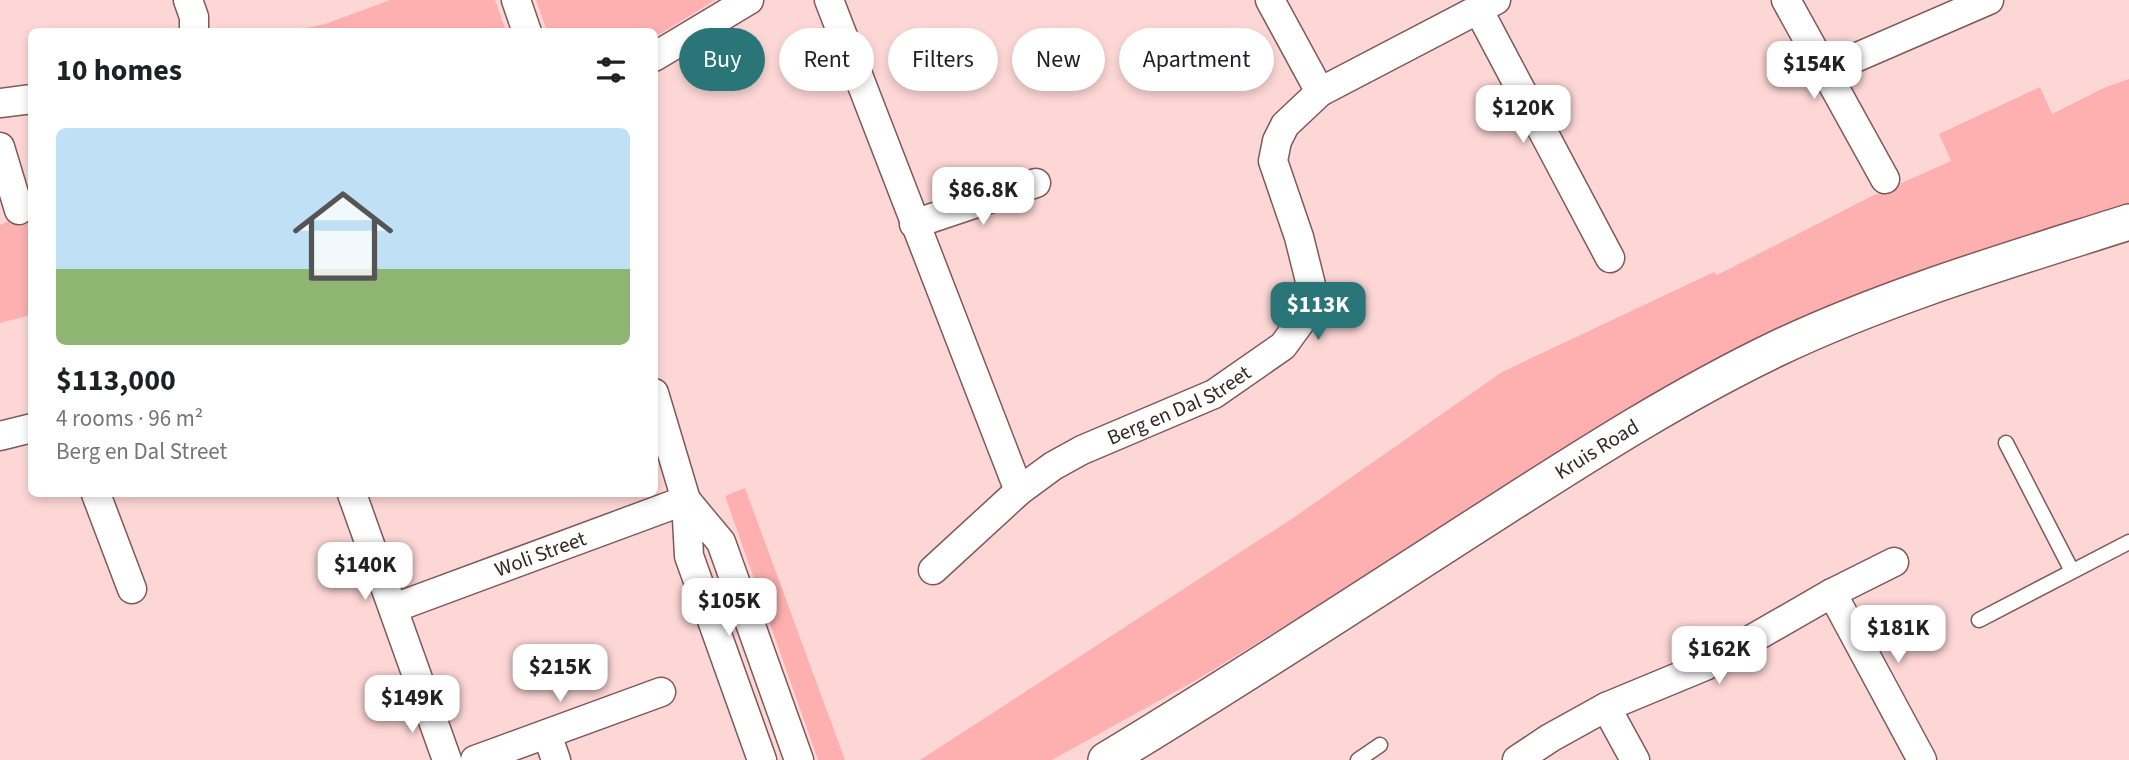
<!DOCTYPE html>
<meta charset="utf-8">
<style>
:root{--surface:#fff;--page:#f2f2f2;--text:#202124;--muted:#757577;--line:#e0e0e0;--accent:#2a7578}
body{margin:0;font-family:"Source Sans 3",sans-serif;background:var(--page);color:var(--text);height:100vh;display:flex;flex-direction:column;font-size:26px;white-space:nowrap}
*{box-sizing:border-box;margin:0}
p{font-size:23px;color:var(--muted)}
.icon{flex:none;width:38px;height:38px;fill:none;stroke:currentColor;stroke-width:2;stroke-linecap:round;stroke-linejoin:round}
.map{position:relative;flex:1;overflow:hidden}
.sheet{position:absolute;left:28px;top:28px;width:630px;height:469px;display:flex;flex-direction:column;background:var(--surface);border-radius:10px;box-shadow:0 4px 10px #0003}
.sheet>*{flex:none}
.guide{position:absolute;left:679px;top:28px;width:665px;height:63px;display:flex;gap:14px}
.price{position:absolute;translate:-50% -60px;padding:0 16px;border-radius:14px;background:#fff;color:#222;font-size:23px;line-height:46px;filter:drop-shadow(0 2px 4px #0008)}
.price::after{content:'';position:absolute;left:50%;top:42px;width:21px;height:16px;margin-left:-10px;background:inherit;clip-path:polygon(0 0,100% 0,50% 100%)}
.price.current{background:var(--accent);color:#fff}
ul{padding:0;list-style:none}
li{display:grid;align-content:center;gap:14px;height:371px;padding:0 28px}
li+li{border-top:2px solid var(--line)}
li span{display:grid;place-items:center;height:217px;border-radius:10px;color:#555}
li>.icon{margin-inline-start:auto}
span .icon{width:126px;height:126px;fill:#fffc;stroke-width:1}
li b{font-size:30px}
h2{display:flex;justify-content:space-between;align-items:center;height:84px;padding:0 28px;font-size:30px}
.tag{padding:0 24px;border-radius:32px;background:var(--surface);box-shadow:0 4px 10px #0003;font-size:24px;line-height:63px}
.tag.current{background:var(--accent);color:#fff}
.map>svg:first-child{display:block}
.green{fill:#feb0b0}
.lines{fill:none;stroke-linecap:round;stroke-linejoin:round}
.service-casing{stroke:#805858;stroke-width:17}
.minor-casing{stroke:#805858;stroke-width:31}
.tertiary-casing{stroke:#805858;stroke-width:38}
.service{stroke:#fff;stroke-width:14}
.minor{stroke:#fff;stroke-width:28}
.tertiary{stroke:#fff;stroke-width:35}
.labels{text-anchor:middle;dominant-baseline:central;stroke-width:6;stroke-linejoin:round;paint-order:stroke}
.street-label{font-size:21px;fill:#372626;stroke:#fdd7d6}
</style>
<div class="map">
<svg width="2129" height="760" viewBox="0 0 2129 760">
<rect width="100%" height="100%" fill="#fdd7d6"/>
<path class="green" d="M390 0H495L506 31H292L325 24Z
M536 0H715L655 37 654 32 547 31Z
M2129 79V204L1949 262 1427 539 1198 679 1052 760H920L1293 518 1502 372 1714 272 1717 275 1872 196 1951 161 1939 134 2040 87 2052 114 2106 87Z
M31 210V315L0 323V225Z
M745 488 845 760H818L725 496Z"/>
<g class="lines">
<defs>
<path id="service" d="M2006 443 2072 571
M1979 620 2129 542
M1358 760 1380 745"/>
<g id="minor">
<path d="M188 0 194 17V32"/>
<path d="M516 0 527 32"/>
<path d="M829 0 1019 491"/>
<path d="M1270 0 1320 92"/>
<path d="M1786 0 1885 179"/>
<path d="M1478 9 1610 258"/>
<path d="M654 57 749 0"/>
<path d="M1825 71 1989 0"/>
<path d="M0 103 32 99"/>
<path d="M0 147 19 210"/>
<path d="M914 224 1036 183"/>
<path d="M654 393 686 500 689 556 762 760"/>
<path d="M0 436 32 428"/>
<path d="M96 494 132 589"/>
<path d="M352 494 447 760"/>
<path d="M686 500 721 542 799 760"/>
<path id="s1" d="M933 570 1019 491 1053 466 1082 450 1214 394 1283 346 1307 313 1311 285 1299 237 1273 161 1277 141 1285 125 1320 92 1496 0"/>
<path d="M1832 593 1922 760"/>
<path id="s2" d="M394 608 686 500"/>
<path d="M1606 707 1635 760"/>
<path d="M547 734 556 760"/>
<path d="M475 760 661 692"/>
<path d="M1517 760 1550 738 1606 707 1705 666 1832 593 1894 562"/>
</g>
<g id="tertiary">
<path id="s3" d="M1106 760C1241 679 1372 592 1505 507 1594 450 1682 394 1778 348 1890 295 2010 260 2129 222"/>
</g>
</defs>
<use href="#service" class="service-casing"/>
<use href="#minor" class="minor-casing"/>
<use href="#tertiary" class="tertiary-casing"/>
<use href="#service" class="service"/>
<use href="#minor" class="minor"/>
<use href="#tertiary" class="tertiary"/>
</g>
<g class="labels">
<g class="street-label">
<text stroke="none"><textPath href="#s1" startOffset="299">Berg en Dal Street</textPath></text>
<text stroke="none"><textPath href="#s3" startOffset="581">Kruis Road</textPath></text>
<text stroke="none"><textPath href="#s2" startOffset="156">Woli Street</textPath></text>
</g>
</g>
</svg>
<b class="price" style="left:1814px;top:101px">$154K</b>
<b class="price" style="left:1523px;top:145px">$120K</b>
<b class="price" style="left:983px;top:227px">$86.8K</b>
<b class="price current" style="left:1318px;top:342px">$113K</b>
<b class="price" style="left:365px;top:602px">$140K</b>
<b class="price" style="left:729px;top:638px">$105K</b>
<b class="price" style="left:1898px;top:665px">$181K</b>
<b class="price" style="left:1719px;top:686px">$162K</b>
<b class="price" style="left:560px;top:704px">$215K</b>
<b class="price" style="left:412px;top:735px">$149K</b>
<div class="guide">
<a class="tag current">Buy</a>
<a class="tag">Rent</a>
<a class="tag">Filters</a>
<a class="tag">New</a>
<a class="tag">Apartment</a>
</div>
<section class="sheet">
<h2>10 homes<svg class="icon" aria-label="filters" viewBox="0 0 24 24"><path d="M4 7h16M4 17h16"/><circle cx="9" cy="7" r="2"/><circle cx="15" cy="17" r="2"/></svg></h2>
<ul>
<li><span style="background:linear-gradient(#bfe0f5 65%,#8fb573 0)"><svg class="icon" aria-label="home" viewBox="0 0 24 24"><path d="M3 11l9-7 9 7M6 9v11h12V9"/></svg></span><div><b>$113,000</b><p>4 rooms · 96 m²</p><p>Berg en Dal Street</p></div></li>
</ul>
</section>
</div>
